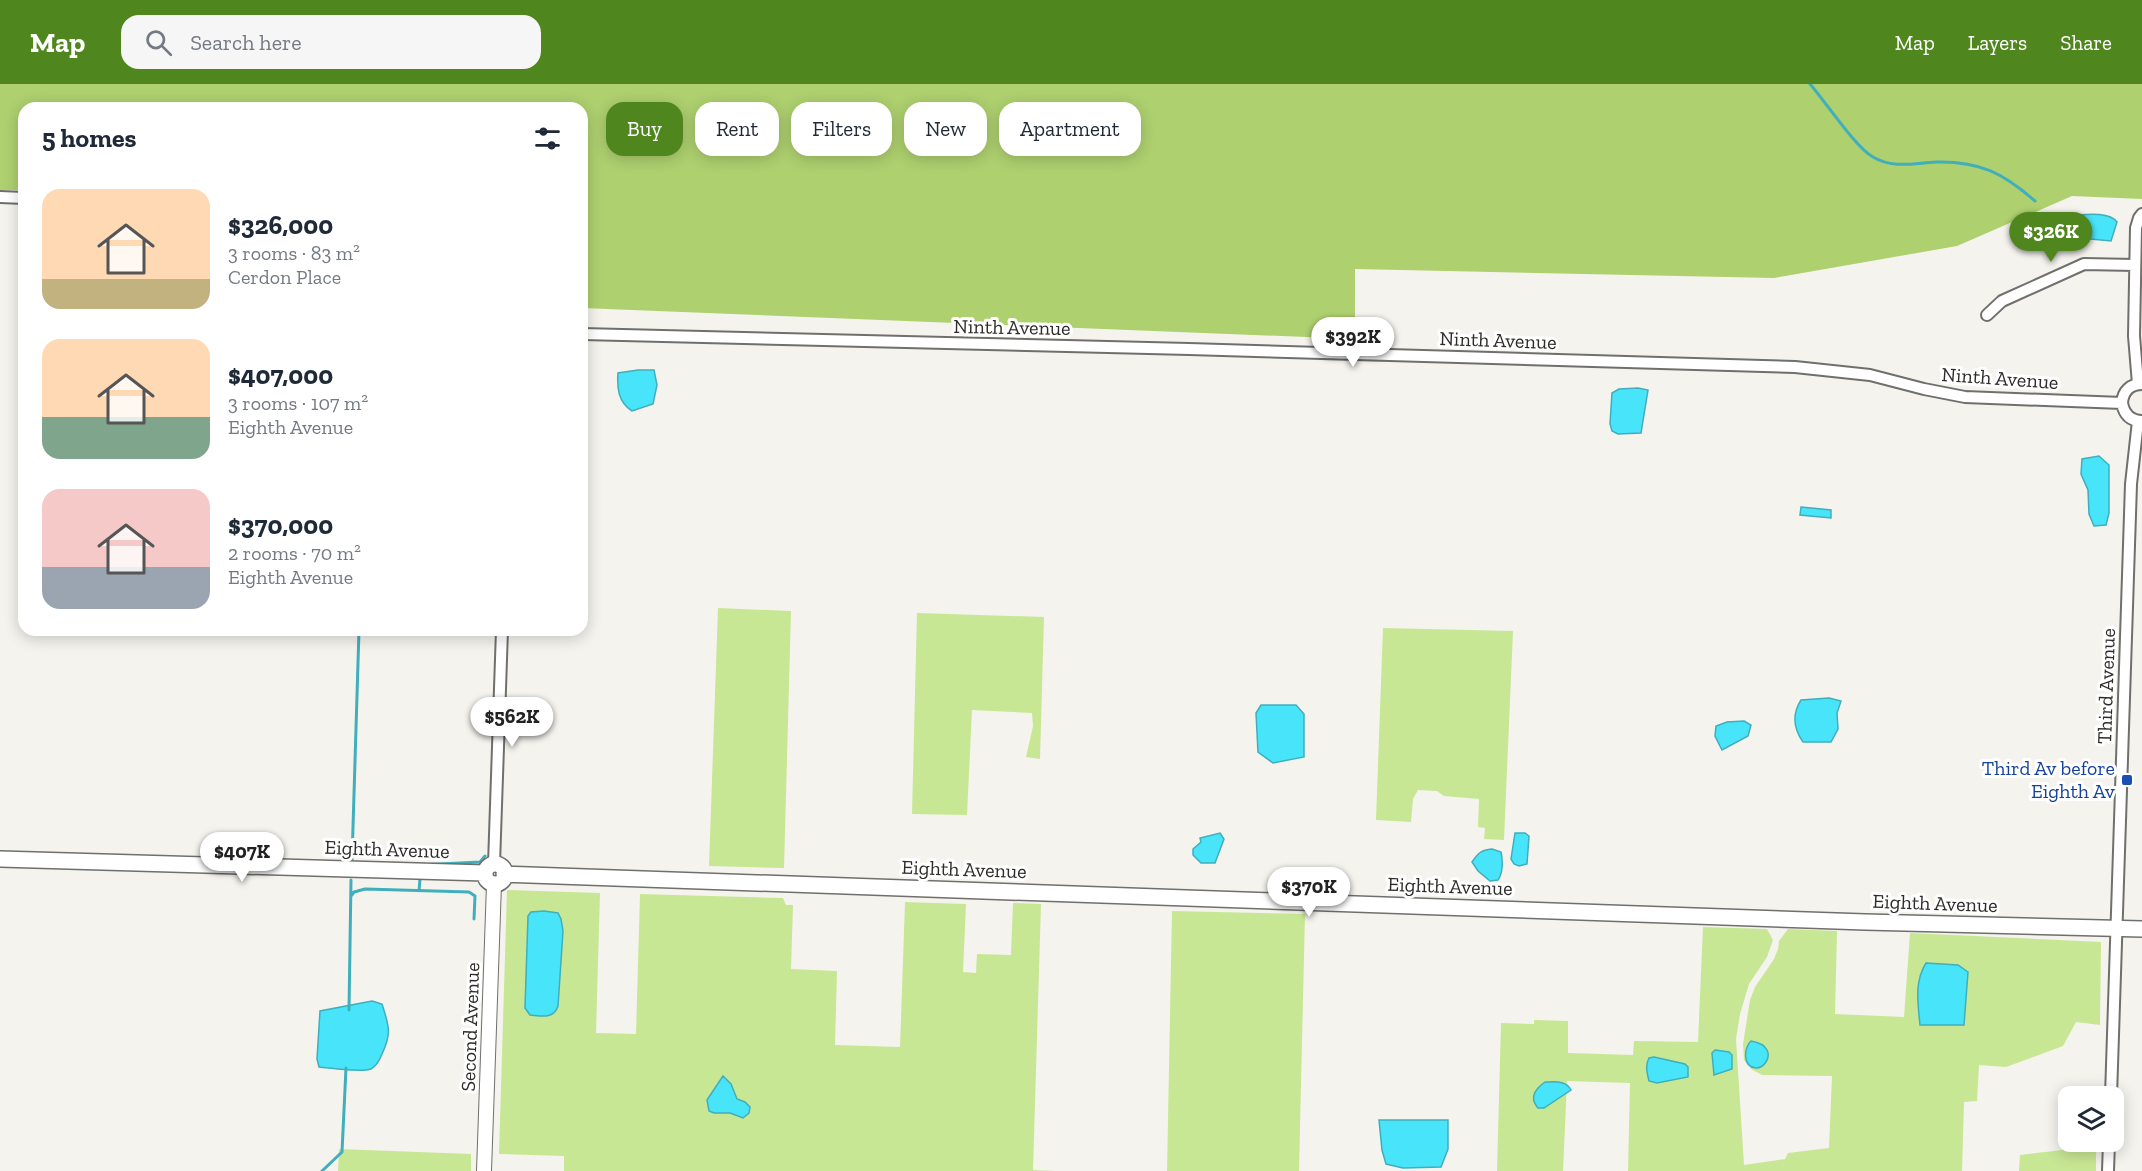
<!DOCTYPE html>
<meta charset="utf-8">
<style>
:root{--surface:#fff;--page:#f6f6f7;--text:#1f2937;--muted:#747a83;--accent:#50861e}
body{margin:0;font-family:"Zilla Slab",serif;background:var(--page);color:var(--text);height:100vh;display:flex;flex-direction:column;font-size:22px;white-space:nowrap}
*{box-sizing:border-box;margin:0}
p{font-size:20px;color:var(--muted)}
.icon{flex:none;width:33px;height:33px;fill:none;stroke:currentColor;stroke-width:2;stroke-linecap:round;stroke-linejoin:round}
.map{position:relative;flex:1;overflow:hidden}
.details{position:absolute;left:18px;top:18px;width:570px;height:534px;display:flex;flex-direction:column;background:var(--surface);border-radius:18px;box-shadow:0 3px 15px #0003}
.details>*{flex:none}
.top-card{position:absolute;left:606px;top:18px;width:570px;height:54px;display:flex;gap:12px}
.tools{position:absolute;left:2058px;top:1002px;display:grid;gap:12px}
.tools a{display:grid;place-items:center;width:66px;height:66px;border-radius:12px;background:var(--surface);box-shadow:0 3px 15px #0003;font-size:30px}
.price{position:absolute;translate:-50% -51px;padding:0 14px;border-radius:21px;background:#fff;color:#222;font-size:20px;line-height:39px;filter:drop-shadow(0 2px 3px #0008)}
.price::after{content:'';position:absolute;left:50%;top:36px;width:18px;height:14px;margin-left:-9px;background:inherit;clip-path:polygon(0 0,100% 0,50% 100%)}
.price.active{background:var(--accent);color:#fff}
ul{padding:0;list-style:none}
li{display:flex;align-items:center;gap:18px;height:150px;padding:0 24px}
li span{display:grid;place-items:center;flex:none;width:168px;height:120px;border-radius:18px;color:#555}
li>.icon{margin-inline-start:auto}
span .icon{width:72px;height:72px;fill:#fffc;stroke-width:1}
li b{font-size:26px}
h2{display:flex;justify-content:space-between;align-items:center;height:72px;padding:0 24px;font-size:26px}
.tag{padding:0 21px;border-radius:18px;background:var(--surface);box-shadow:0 3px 15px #0003;font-size:21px;line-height:54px}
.tag.active{background:var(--accent);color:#fff}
header{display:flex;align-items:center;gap:36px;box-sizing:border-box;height:84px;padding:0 30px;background:var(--accent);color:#fff}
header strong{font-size:28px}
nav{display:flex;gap:33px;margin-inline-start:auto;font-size:21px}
.search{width:420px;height:54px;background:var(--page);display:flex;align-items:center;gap:15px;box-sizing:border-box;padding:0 21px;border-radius:18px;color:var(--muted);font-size:22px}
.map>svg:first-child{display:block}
.green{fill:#c8e794}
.forest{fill:#aed06f}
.water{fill:#48e5fa;stroke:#40aebc;stroke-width:1.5}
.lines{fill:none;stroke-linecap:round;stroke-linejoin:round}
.stream{stroke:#40aebc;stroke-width:3}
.minor-casing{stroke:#706f6b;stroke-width:14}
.tertiary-casing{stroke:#706f6b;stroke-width:16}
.secondary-casing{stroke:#706f6b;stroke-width:18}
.minor{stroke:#fff;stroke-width:10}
.tertiary{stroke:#fff;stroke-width:14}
.secondary{stroke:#fff;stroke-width:15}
.transit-dot{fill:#1a4fb4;stroke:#fff;stroke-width:2}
.labels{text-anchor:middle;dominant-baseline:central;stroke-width:6;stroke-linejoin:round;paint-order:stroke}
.street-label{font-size:20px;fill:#2d2c2a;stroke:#fff}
.transit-label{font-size:20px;fill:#164399;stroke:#fff;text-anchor:end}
</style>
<header>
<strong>Map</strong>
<div class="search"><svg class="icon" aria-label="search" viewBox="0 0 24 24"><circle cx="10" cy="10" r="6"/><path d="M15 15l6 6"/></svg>Search here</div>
<nav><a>Map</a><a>Layers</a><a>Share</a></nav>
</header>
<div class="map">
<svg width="2142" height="1087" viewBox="0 0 2142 1087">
<rect width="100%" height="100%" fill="#f5f3ee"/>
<path class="green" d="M718 524 791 527 784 784 709 782Z
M917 529 1044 533 1040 675 1026 673 1033 642 1032 629 972 626 967 731 912 730Z
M1383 544 1513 547 1504 756 1484 755 1485 744 1478 743 1479 715 1444 712 1437 707 1418 706 1413 715 1411 738 1376 736Z
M507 806 600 809 596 949 636 950 640 810 783 814 786 821H793L791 885 837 887 835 961 900 963 905 818 966 820 963 888 976 889 977 870 1011 871 1013 819 1041 820 1033 1086 1056 1087H564V1072L499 1070Z
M1172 827 1305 830 1299 1087H1167Z
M1703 843 1767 845 1773 856 1767 873 1749 900 1740 930 1736 955 1744 1081 1785 1075 1788 1069 1829 1064 1832 992 1762 991 1751 985 1744 976 1743 960 1750 916 1755 903 1774 875 1778 865 1779 857 1788 845 1837 847 1835 930 1904 933 1910 849 2101 858 2100 941 2076 938 2063 962 2006 983 1979 981 1977 1017 1964 1018 1962 1087H1628L1630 999 1567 997 1563 1087H1497L1501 939 1534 940V936L1568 937V969L1633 971 1634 957 1698 958Z
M2096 1062V1087H2019L2020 1071Z
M339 1065 471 1070V1087H338Z"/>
<path class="forest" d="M0 0H2142V115L2072 112 1957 162 1774 194 1355 185V255L582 224V24H24V106H0Z"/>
<path class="water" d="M2077 131C2089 130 2110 128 2117 138L2111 157 2080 154 2044 165 2041 159 2028 154 2030 149 2040 153Z
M638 286H654L657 301 653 320 632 327C618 318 617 304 618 289Z
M1638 304 1648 306 1641 349 1618 350 1612 347 1610 340 1612 309 1619 305Z
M2099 372 2109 381V429L2106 441 2094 442 2089 430 2088 406 2081 390 2082 375Z
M1801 423 1831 426V434L1800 431Z
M1829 614 1841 617 1837 629 1838 645 1831 658H1803C1794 645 1792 630 1801 616Z
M1261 621H1296L1304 630V673L1273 679 1258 668 1256 629Z
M1744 637 1751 641 1748 652 1722 666 1715 652 1716 642 1727 638Z
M1220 749 1224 755 1215 779H1201L1193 771V765L1201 758 1200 754Z
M1515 749H1525L1529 752 1527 780 1519 782 1514 780 1511 775Z
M1492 765 1501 768C1503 777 1503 789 1498 796L1490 797 1478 787 1472 778C1478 769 1481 766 1492 765Z
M544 827 558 829 561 835 563 847 558 922C554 935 542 932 530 931L525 924 528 832 531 828Z
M1926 879 1958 881 1968 888 1964 941H1920C1918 920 1914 898 1926 879Z
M372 917 382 920C389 942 392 949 382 970 380 975 377 982 371 985 361 989 331 984 319 983L317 975 320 927Z
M1751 957C1757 958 1764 960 1767 966 1771 974 1764 984 1756 984 1742 983 1744 963 1751 957Z
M1715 966 1729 968 1732 971V985L1714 991 1712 969Z
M1654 973 1685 980 1688 983V993L1657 999 1649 997C1647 989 1645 981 1649 974Z
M723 992 731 1000 737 1015 745 1018 750 1023 749 1029 743 1034 730 1029H714L709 1027 707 1016Z
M1545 998C1555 998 1566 996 1571 1006L1544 1024H1538C1529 1014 1535 1005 1545 998Z
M1379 1036H1448V1065L1441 1083 1403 1084 1386 1080 1382 1066Z"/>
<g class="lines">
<path class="stream" d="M1810 0C1825 17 1856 64 1873 73 1893 85 1914 79 1936 78 1980 77 2003 89 2035 117
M352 776 359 546
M420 781 480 778 485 772
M419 807 420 795
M351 812 354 808 365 805 469 808 475 812 474 835
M349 926 351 796
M322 1087 342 1068 346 984"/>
<defs>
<path id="minor" d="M0 113 24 114
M1987 231 2002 217 2084 180 2135 181
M582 250 1189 265 1795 283 1870 291 1924 305 1965 313 2122 319
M2138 300 2134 252 2136 144 2139 134 2142 130
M2142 300C2130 300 2123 307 2122 319 2124 330 2130 337 2142 337
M494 780 502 546
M2111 1012 2131 400 2138 337
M2108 1087 2109 1058"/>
<path id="tertiary" d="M484 1087 494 800"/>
<path id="secondary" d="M0 775 485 789
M485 790a10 10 0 1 1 20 0a10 10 0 1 1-20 0Z
M504 790 1865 838 2142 845"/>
</defs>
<use href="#minor" class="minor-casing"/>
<use href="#tertiary" class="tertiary-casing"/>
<use href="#secondary" class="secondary-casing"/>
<use href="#minor" class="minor"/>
<use href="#tertiary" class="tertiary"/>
<use href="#secondary" class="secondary"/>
</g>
<rect class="transit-dot" x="2121" y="690" width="12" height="12" rx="3"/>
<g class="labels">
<g class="street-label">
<text transform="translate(1012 243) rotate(1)">Ninth Avenue</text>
<text transform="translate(1498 256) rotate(2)">Ninth Avenue</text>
<text transform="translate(2000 294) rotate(4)">Ninth Avenue</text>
<text transform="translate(2106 602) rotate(-88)">Third Avenue</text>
<text transform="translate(387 765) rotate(2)">Eighth Avenue</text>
<text transform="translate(964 785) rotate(2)">Eighth Avenue</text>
<text transform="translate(1450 802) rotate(2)">Eighth Avenue</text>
<text transform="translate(1935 819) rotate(2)">Eighth Avenue</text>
<text transform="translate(470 943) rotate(-88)">Second Avenue</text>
</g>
<g class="transit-label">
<text x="2115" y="684">Third Av before<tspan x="2115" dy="23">Eighth Av</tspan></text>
</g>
</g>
</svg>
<div class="tools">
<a><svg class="icon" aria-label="layers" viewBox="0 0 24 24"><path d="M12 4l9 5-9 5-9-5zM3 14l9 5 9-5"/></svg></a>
</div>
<b class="price active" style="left:2051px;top:179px">$326K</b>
<b class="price" style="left:1353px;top:284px">$392K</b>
<b class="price" style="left:512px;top:664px">$562K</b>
<b class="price" style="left:242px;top:799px">$407K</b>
<b class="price" style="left:1309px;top:834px">$370K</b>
<div class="top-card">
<a class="tag active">Buy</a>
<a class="tag">Rent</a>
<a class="tag">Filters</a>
<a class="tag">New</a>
<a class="tag">Apartment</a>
</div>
<section class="details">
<h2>5 homes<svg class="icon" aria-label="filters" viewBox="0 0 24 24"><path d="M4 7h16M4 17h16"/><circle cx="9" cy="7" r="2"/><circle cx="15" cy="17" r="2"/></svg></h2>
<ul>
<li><span style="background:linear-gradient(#ffd9b3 75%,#c2b280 0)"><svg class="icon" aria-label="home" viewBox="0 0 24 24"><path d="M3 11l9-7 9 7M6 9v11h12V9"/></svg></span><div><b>$326,000</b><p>3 rooms · 83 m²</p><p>Cerdon Place</p></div></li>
<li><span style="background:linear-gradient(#ffd9b3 65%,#7fa58c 0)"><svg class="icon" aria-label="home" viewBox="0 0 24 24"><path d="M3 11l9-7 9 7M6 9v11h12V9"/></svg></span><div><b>$407,000</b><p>3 rooms · 107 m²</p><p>Eighth Avenue</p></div></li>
<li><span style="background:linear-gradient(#f6c9c9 65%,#9aa5b1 0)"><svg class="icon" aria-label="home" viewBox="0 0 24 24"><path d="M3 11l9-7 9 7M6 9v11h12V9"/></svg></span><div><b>$370,000</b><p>2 rooms · 70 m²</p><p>Eighth Avenue</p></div></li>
</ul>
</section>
</div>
